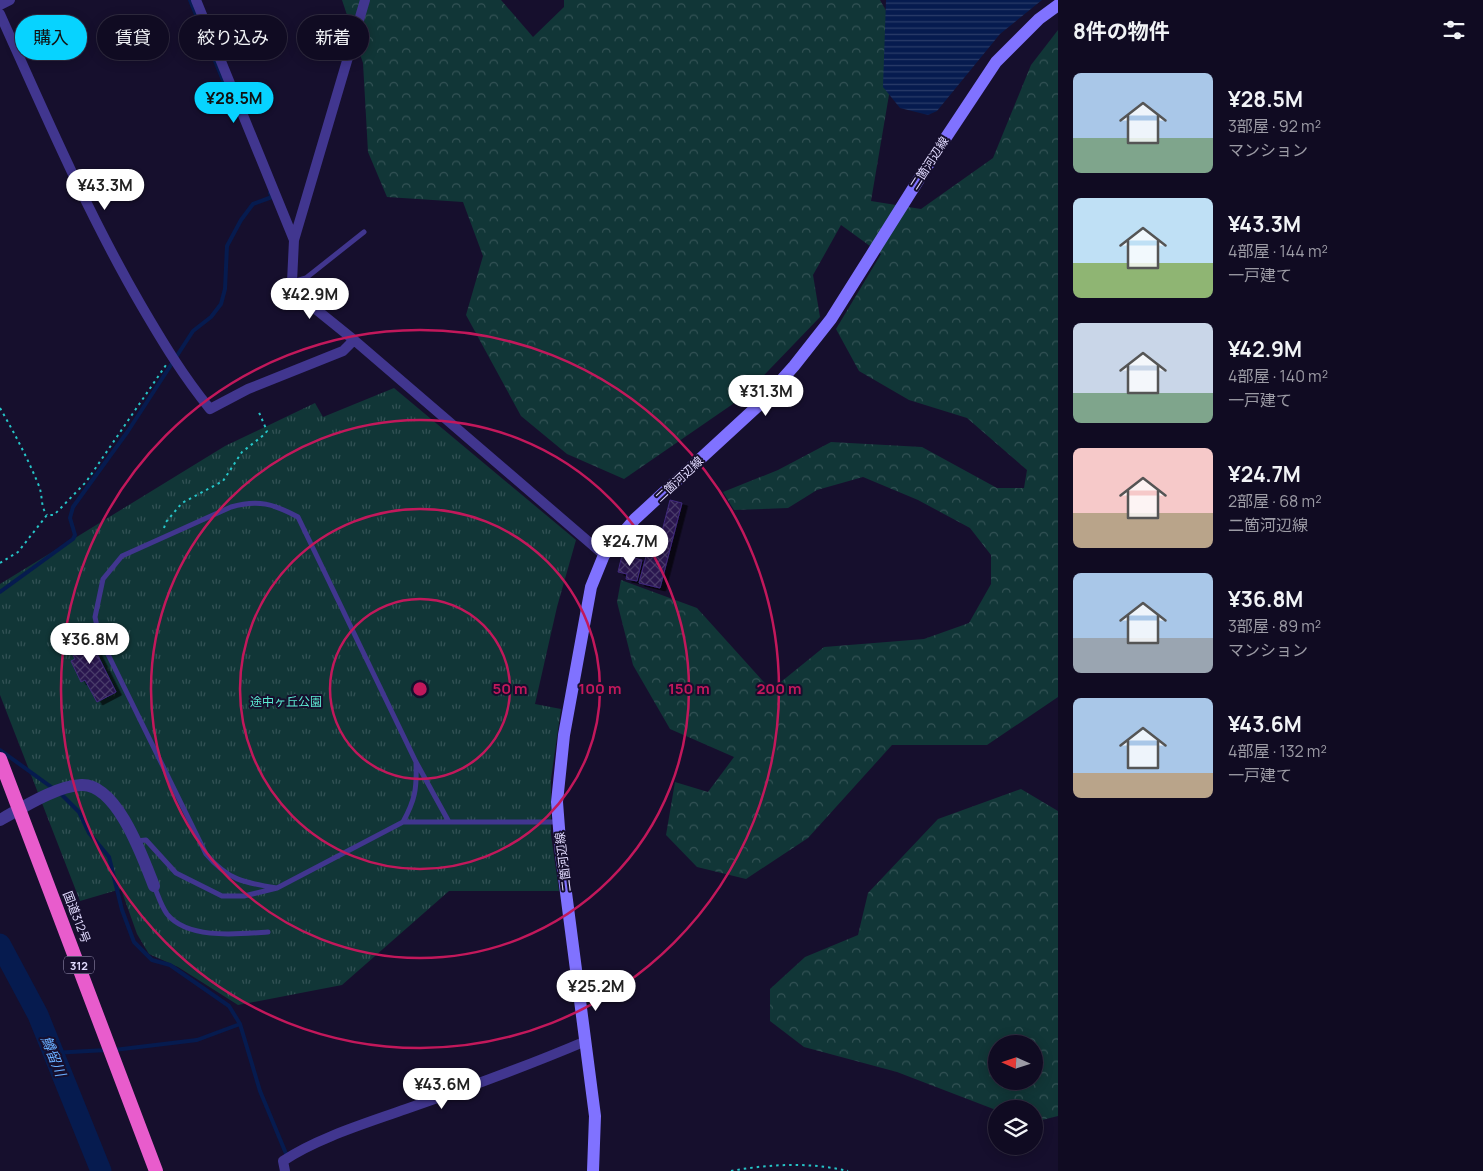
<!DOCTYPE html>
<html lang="ja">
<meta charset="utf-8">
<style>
:root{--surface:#100b22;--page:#19142a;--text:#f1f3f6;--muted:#9c9ba5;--line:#302b40;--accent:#07d3ff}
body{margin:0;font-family:Manrope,"Noto Sans JP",sans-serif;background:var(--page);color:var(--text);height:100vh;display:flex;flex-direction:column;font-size:19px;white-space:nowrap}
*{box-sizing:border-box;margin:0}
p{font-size:16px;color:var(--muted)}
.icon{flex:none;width:28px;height:28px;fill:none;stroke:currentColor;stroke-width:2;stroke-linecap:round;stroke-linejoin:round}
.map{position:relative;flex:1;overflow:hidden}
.sheet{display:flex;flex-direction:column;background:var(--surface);width:425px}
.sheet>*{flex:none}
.top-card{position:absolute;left:15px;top:15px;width:475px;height:45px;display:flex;gap:10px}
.needle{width:32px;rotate:273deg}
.tools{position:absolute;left:988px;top:1035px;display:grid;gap:10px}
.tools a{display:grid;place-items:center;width:55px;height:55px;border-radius:50%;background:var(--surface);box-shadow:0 2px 12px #0003,0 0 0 1px var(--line);font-size:25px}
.price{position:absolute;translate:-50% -42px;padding:0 11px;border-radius:18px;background:#fff;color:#222;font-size:16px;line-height:32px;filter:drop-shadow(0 1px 2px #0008)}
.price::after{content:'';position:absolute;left:50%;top:30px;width:15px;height:11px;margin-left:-8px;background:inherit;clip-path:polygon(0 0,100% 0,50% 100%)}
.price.current{background:var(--accent);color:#111}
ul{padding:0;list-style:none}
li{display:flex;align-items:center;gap:15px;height:125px;padding:0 15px}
li span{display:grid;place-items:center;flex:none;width:140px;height:100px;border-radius:8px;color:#555}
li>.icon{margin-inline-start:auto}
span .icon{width:60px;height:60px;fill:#fffc;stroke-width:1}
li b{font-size:21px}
h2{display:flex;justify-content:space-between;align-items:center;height:60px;padding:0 15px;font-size:21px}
.chip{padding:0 18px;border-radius:22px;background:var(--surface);box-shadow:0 2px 12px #0003,0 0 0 1px var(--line);font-size:18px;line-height:45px}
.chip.current{background:var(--accent);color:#111}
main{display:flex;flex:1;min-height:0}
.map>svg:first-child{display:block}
.forest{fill:url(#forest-crowns);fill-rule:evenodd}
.park{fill:url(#park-tufts)}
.water{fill:url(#water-rules)}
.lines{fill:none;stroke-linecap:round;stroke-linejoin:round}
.stream{stroke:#061b4f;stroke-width:4}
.river{stroke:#061b4f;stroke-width:21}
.building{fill:url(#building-cross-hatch);stroke:#412a7d;filter:url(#shadow)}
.path{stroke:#26c5c8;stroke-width:2;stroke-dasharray:2.5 4;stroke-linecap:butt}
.service{stroke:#41368f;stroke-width:5}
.minor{stroke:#41368f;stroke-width:10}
.tertiary{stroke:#41368f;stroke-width:12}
.secondary{stroke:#8072ff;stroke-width:12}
.trunk{stroke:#e85ccc;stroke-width:14}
.ring{fill:none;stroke:#c2185b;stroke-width:2.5}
.labels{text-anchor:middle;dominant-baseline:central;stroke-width:4;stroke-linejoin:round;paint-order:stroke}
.shield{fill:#160f2d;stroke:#a59ec0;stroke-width:1}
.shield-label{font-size:11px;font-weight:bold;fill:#e2dbff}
.street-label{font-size:12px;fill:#e2dbff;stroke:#160f2d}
.park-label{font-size:12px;fill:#5cead2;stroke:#160f2d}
.water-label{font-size:14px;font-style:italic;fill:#69aeff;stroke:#160f2d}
.centre{fill:#c2185b;stroke:#160f2d;stroke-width:2.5}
.ring-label{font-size:15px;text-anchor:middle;font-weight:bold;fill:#c2185b;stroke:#160f2d;stroke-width:4;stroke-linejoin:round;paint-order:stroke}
</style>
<main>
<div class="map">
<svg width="1058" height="1171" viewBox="0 0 1058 1171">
<defs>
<pattern id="forest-crowns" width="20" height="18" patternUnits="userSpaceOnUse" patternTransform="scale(1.25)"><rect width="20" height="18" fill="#113637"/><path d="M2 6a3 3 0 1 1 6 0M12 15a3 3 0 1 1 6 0" fill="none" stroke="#335255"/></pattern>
<pattern id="park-tufts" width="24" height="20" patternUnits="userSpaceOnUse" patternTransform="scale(1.25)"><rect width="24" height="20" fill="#113637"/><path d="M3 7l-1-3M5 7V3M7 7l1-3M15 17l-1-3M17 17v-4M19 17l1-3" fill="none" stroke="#335255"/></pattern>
<pattern id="water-rules" width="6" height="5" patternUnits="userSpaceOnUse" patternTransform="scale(1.25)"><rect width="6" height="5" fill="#061b4f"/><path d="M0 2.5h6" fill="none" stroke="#2a3c69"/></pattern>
<pattern id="building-cross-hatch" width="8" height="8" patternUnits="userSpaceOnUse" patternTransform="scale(1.25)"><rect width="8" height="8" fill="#29194f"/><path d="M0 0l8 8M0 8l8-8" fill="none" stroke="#483a69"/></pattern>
<filter id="shadow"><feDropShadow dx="5.5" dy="3" stdDeviation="0" flood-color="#0009"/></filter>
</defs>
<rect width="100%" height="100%" fill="#160f2d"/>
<path class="forest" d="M342 0H501L533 37 564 7V0H880L889 16 891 83 871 201 921 209 993 158 1031 65 1058 30V697L987 745H892L808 838 746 879 697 867 666 835 675 782 708 792 734 757 670 729 633 665 617 602 621 580 697 608 771 690 824 647 924 639 969 623 991 584V555L970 528 918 500 863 477 817 490 788 508 734 510 723 492 778 470 831 442 922 447 997 488H1024L1027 470 967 418 909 400 859 371 836 329 881 254 841 225 813 275 820 317 743 397 624 479 567 454 521 416 466 315 483 256 463 202 387 197 368 152 363 63Z
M1021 789 1058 811V1116L1034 1122V1109L996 1110 897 1072 804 1047 770 1021V989L805 957 858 935 868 893 938 819ZM996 1044H1034V1081H996Z"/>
<path class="park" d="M394 388 576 540 557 607 535 704 561 709 551 779V835L559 891H449L342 985 238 1005 178 967 149 954 137 934 121 889 80 901 0 695V584L225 446 315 403 323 417Z"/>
<path class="water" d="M886 0H1042L1000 34 937 111 928 115 900 108 883 87Z"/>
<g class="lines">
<path class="stream" d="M190 0 232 102
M0 592 73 539 75 535 70 518 73 507 128 431 193 331 211 317 221 304 225 289 227 246 241 220 253 204 272 197 270 193
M0 750 54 789
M60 793 79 812 89 833 109 857 122 910 134 942 152 960 170 965 229 1006 240 1024 260 1091 287 1156
M114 1050 197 1040 240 1024
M52 1053 107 1050"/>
<path class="river" d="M0 944 38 1015 101 1171"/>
</g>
<path class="building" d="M670 500 682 503 660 588 639 583 649 545 658 547Z
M622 555 642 560 637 581 626 579 627 574 618 572Z
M83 626 116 692 97 702 85 680 81 682 71 661 75 659 70 650 73 648 67 635Z"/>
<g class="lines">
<path class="path" d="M0 408C15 434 28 459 39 486 43 496 40 506 47 515
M164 528 166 522 182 503 223 481 242 452 265 434 267 431 258 410
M0 563 18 552 47 515H54L86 482 166 365
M731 1171C769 1164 810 1162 848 1171"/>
<path class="service" d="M292 282 306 278 364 232
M403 822C415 800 417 789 416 763
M136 841 146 840 176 873 222 896H244L277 888 403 822H558
M154 886C158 895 161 906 167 914 188 940 239 934 268 932
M277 888C244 883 228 880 206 854L99 636 95 617 103 579 122 556 231 507C258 499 274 504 298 517L416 762 449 822"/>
<path class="minor" d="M196 0 294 240
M365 0 294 240 292 282 297 294 354 340 604 555
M0 5 10 0
M0 14C44 112 87 212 141 305 162 341 183 376 210 409L248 389 343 351 354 340
M285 1171 283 1161C317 1138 367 1123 406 1109 467 1088 527 1066 586 1041"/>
<path class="tertiary" d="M0 820C22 808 56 786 81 785 117 783 143 858 154 886"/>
<path class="secondary" d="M593 1171 595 1116 561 854 557 802 564 735 591 587 604 555 635 519 761 403 794 366 831 319 931 160 996 62 1039 19 1058 5"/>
<path class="trunk" d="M0 759 156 1171"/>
</g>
<g class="ring">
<circle cx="420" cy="689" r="90"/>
<circle cx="420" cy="689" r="180"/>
<circle cx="420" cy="689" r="269"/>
<circle cx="420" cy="689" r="359"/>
</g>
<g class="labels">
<rect class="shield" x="64" y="956.5" width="30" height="17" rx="4"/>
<g class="shield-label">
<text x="79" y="965">312</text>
</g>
<g class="street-label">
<text transform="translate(929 163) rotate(-57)">二箇河辺線</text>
<text transform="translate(679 479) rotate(-43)">二箇河辺線</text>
<text transform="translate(563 862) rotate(-97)">二箇河辺線</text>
<text transform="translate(77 917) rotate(69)">国道312号</text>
</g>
<g class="park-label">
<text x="286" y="701">途中ヶ丘公園</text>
</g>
<g class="water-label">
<text transform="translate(54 1056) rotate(68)">鱒留川</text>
</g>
</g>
<circle cx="420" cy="689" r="8" class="centre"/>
<g class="ring-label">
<text x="510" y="694">50 m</text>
<text x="600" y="694">100 m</text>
<text x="689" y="694">150 m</text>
<text x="779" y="694">200 m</text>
</g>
</svg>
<div class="tools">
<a><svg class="needle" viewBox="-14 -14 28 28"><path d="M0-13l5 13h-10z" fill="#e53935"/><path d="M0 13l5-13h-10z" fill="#9c9ba5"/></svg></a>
<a><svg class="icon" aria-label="layers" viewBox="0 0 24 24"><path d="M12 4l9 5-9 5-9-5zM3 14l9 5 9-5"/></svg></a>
</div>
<b class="price current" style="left:234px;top:124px">¥28.5M</b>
<b class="price" style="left:105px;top:211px">¥43.3M</b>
<b class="price" style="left:310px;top:320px">¥42.9M</b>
<b class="price" style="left:766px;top:417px">¥31.3M</b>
<b class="price" style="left:630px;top:567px">¥24.7M</b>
<b class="price" style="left:90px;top:665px">¥36.8M</b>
<b class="price" style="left:596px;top:1012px">¥25.2M</b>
<b class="price" style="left:442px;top:1110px">¥43.6M</b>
<div class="top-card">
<a class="chip current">購入</a>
<a class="chip">賃貸</a>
<a class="chip">絞り込み</a>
<a class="chip">新着</a>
</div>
</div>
<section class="sheet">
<h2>8件の物件<svg class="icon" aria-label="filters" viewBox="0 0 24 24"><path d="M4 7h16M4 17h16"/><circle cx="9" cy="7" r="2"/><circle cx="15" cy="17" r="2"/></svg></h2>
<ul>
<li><span style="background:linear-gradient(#a9c7e8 65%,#7fa58c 0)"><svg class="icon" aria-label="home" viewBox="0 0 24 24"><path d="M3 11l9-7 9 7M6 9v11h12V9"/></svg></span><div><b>¥28.5M</b><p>3部屋 · 92 m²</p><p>マンション</p></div></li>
<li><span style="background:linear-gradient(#bfe0f5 65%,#8fb573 0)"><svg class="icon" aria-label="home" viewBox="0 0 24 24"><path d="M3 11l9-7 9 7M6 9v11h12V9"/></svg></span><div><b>¥43.3M</b><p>4部屋 · 144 m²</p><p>一戸建て</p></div></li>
<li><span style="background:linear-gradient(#c9d6e8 70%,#7fa58c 0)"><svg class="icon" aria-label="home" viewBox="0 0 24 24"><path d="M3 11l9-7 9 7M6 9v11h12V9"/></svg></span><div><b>¥42.9M</b><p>4部屋 · 140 m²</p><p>一戸建て</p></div></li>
<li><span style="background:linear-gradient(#f6c9c9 65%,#b9a48a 0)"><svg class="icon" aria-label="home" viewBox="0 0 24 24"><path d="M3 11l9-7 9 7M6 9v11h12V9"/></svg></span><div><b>¥24.7M</b><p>2部屋 · 68 m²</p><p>二箇河辺線</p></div></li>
<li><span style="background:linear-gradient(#a9c7e8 65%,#9aa5b1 0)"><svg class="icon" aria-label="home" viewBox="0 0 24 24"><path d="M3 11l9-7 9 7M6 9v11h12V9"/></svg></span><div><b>¥36.8M</b><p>3部屋 · 89 m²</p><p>マンション</p></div></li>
<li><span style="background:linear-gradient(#a9c7e8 75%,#b9a48a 0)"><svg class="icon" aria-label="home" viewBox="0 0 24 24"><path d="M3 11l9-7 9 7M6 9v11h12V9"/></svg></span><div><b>¥43.6M</b><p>4部屋 · 132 m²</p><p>一戸建て</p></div></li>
</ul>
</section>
</main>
